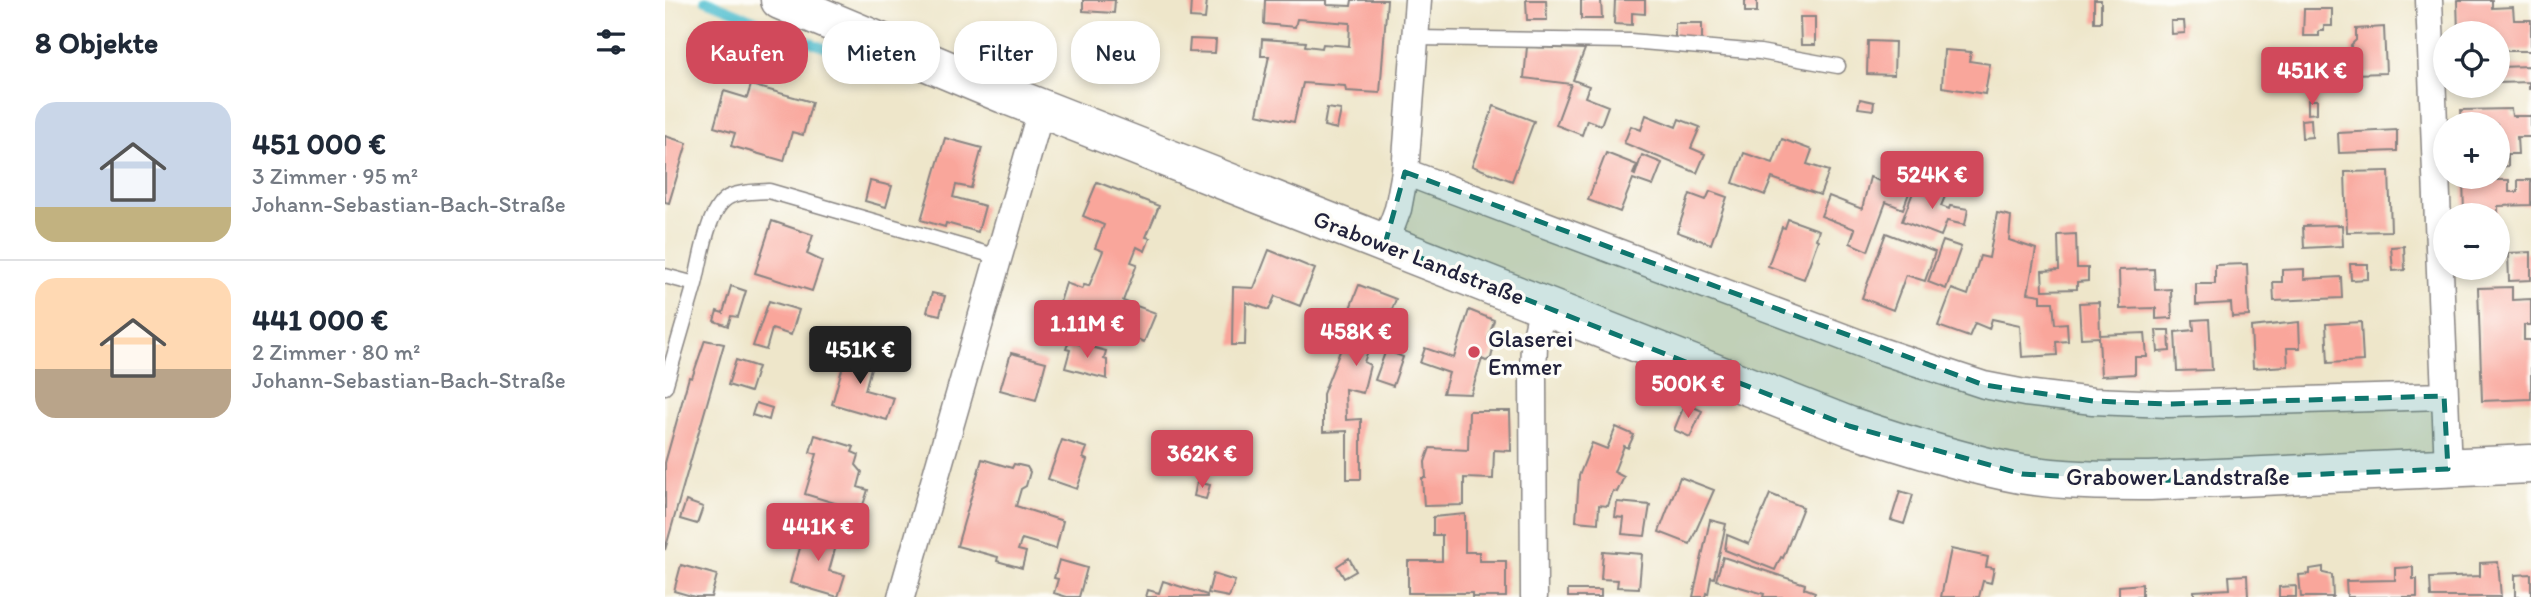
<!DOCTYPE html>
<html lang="de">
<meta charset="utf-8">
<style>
:root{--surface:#fff;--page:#f2f2f3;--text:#1f2937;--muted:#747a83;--line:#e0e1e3;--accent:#d1495b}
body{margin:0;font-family:Itim,sans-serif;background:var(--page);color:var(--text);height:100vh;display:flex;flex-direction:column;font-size:26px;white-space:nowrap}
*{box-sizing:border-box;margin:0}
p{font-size:23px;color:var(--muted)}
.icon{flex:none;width:38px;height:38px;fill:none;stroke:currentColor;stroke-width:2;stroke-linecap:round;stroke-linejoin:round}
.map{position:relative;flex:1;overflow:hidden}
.details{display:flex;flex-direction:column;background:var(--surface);width:665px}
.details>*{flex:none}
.guide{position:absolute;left:21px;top:21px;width:665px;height:63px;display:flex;gap:14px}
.controls{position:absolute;left:1768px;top:21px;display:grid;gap:14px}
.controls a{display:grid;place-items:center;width:77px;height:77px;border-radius:50%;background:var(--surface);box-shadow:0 4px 10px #0003;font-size:35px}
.price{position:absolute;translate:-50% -60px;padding:0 16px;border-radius:7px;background:var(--accent);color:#fff;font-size:23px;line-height:46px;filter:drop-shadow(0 2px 4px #0008)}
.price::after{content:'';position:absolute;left:50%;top:42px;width:21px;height:16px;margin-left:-10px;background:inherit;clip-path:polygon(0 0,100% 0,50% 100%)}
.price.on{background:#222;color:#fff}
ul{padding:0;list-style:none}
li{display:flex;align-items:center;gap:21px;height:175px;padding:0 35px}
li+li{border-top:2px solid var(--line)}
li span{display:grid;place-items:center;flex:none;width:196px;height:140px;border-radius:21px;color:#555}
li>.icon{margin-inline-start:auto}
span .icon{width:84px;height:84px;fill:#fffc;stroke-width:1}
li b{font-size:30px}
h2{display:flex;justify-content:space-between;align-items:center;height:84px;padding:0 35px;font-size:30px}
.chip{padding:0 24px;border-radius:28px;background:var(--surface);box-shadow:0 4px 10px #0003;font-size:24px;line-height:63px}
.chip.on{background:var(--accent);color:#fff}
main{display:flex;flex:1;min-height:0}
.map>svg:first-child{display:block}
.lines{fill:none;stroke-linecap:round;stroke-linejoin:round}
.stream{stroke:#56c1d1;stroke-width:9}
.building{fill:#f9a69b}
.lane-casing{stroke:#888482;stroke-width:17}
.street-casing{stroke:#888482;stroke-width:29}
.secondary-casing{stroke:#888482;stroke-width:41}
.lane{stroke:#fff;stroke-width:14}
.street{stroke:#fff;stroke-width:26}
.secondary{stroke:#fff;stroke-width:38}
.marked{fill:#0f766e;fill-opacity:0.2;stroke:#0f766e;stroke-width:5;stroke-dasharray:14 9;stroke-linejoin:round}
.poi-dot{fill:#d1495b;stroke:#fdfcf7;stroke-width:2.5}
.labels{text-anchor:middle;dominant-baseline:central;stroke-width:7;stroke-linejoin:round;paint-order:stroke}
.street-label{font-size:24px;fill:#22223b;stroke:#fdfcf7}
.poi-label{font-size:24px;fill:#22223b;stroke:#fdfcf7;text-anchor:start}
</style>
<main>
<section class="details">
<h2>8 Objekte<svg class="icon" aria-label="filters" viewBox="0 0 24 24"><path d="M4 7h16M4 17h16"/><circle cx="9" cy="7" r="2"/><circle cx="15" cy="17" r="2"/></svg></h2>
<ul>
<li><span style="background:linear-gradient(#c9d6e8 75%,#c2b280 0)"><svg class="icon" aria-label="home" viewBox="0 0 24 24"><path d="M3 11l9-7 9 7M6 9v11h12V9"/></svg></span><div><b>451 000 €</b><p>3 Zimmer · 95 m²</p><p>Johann-Sebastian-Bach-Straße</p></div></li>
<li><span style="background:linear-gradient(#ffd9b3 65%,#b9a48a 0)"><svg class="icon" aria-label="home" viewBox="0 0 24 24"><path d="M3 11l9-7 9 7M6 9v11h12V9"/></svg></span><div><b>441 000 €</b><p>2 Zimmer · 80 m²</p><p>Johann-Sebastian-Bach-Straße</p></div></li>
</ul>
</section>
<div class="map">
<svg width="1866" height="597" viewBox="0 0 1866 597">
<rect width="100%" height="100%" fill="#fdfcf7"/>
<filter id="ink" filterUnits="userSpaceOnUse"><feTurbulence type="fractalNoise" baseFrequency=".0143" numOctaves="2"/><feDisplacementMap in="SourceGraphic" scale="14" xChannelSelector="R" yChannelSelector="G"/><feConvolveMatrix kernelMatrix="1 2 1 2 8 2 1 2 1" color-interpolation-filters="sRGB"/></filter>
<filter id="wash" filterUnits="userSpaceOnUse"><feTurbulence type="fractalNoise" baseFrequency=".00686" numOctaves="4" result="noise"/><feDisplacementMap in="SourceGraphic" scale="28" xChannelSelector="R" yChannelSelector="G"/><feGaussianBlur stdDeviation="1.57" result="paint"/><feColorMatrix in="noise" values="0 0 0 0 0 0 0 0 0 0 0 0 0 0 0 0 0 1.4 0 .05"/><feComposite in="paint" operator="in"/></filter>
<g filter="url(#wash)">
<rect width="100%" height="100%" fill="#eee6ca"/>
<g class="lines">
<path class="stream" d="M40 0 217 71"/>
</g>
<g id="blocks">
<path class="building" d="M418 0H450L449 13 418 11Z
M526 0H542L540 19 525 18Z
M600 0H662V5L686 6 687 0H722L715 93 681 91 680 86 638 83 629 122 592 114 604 56H596L597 39 641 42 640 46 657 48 658 44 684 46 685 23 632 19 630 27 599 24Z
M861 0H881L882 20H862Z
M916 0H936L937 19H916Z
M950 0H980V14L967 13V25L949 24Z
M1080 0H1092V12H1080Z
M1429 0H1436V22H1429Z
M1792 0H1827V8L1848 7 1849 20H1866V51H1832V33H1793Z
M1639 9H1667V26H1659V31H1654V36H1638Z
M1135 17H1150V45H1136Z
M1506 21H1519L1520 33 1507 34Z
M1010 23H1037V39H1010Z
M1719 27 1721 73 1687 74 1686 45 1691 40V29Z
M525 39 551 40 550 53 524 52Z
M1203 41 1230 42 1229 75 1202 74Z
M862 47 920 49 908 80 924 86 920 97 943 106 936 125 922 120 917 135 891 125 906 84 859 78Z
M1279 50 1306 52 1304 61 1325 64 1320 94 1277 87Z
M1866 66V89H1864V82L1832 83V67Z
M86 85 147 102 138 135 127 132 119 161 66 146 70 133 49 127 59 91 82 98Z
M1195 99 1209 102 1208 110 1193 108Z
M1643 100H1652V113L1643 114Z
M829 106 869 121 847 181 807 166Z
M662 108 676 110 672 129 659 126Z
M1846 109 1847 116H1866V137H1852L1853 154H1843V166L1832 167V124H1797L1796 110Z
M981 115 1011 127 1014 119 1035 127 1026 148 1040 154 1032 173 959 143 966 126 976 130Z
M1646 119 1647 137 1637 138 1636 120Z
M1732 130V151L1674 153 1673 133Z
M0 136 22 143 4 203 0 202Z
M280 138 317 148 306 188 291 185 288 197 320 206 313 232 281 223 280 227 256 220Z
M1117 139 1147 150 1142 164 1164 171 1155 195 1107 178 1100 195 1068 183 1079 153 1108 163Z
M941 153 972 165 968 174 970 175 977 155 997 163 988 186 968 179 955 212 923 200Z
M1724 171 1726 231 1682 232 1680 172Z
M1205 177 1244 193 1238 209 1221 202 1203 251 1185 243 1190 229 1156 216 1164 196 1197 209Z
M1798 177H1832V180H1844V192H1853V180H1866V205L1833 206V215H1799Z
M205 181 227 186 221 207 200 201Z
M432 182 494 206 481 237 485 238 480 251 472 247 466 262 472 264 458 301 491 313 479 342 432 323 429 329 390 318 401 283 417 289 419 285 424 286 438 251 430 248 439 225 418 216Z
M1252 182 1281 194 1276 206 1284 209 1285 206 1303 209 1300 225 1282 221 1276 236 1237 221Z
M1045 191 1062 197 1046 244 1012 232 1025 194 1041 200Z
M1332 213 1346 216 1344 240 1371 249 1363 293 1376 295V302H1388L1390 324 1402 323 1403 341 1391 342 1392 355 1357 357 1355 325 1327 319 1324 329 1310 323 1304 337 1273 326 1287 289 1303 295 1315 256 1324 258Z
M1123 219 1154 230 1151 239 1153 240 1139 279 1103 266 1117 227 1120 228Z
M107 221 148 235 142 254 157 261 147 291 90 273Z
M1677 225 1678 246 1639 248 1638 226Z
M1221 233 1270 252 1260 281 1241 275 1228 310 1197 298Z
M1411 234 1412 268H1423V281L1412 282V289L1378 290 1377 271 1394 270 1393 235Z
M1278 241 1296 247 1281 289 1263 282Z
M1739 246 1740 270 1728 271 1726 247Z
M604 250 650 269 635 306 610 296 604 310 581 302 580 345H567L568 287 589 288Z
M1866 252V280L1844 281 1843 253Z
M1582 264 1584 316 1567 317 1566 303 1531 305V284H1550V265Z
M1685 264H1703V279L1686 280Z
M1489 269 1490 290 1506 289 1507 318 1491 319V308L1455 309 1454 270Z
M1639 269V279L1676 277 1677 298 1609 301 1608 282H1617V270Z
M694 285 731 299 719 330 725 333 718 351 705 346 699 362 705 365 698 393 680 389 681 420 696 419V479H682V431L658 432V394L685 326 679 324Z
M66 286 81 291 73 317 66 316 63 326 49 321 52 311 58 313Z
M1847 287V300L1866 299V325H1859V340H1866V399L1817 401 1813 288Z
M267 293 280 296 275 315 262 312Z
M104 301 134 310 126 335 107 329 101 350 88 346Z
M1434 302 1435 335 1480 333 1482 357H1470V374L1436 376 1434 337 1416 338 1414 303Z
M804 310 829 320 823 340 828 342 829 345 826 358 821 361 817 359 806 394 778 393 784 373 755 363 760 348 789 358Z
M1544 319 1547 370 1512 371 1510 332 1529 330 1528 320Z
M1634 322 1635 348H1622L1623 366 1588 368 1586 327Z
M1696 322 1698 361 1663 363 1661 324Z
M1491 330H1504L1505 351 1493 352Z
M40 340 59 344 0 550V463L24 377 27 378Z
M404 341 441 351 439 359 442 360V379L400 368 405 350 401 349Z
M184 345 210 353 200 390 229 398 222 420 167 404Z
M721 350 738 357 728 386 710 380Z
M346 353 381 362 371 400 335 390Z
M71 360 93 367 85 392 63 385Z
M91 403 107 408 104 420 87 415Z
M1020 403 1037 411 1025 437 1009 430Z
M804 411H845L846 451 829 450 828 479 799 478V505L759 506 757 478H761L760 462 765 448 803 450Z
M951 427 969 435 963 448 959 446 949 472 959 477 952 492 948 491 943 506 934 505 933 523 911 521 914 476 927 443 942 449Z
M150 435 189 447 187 452 194 455 191 465 197 472 193 487 203 490 196 511 140 494 152 454 145 452Z
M397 440 422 448 418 458 422 460 412 489 383 479Z
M317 459 347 468 349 464 362 467 365 472 361 486 356 489 351 506 398 521 391 549 357 539 353 550 361 552 357 568 332 561 333 557 292 546Z
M1015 477 1049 490 1025 544 994 532Z
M532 482 545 485 541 499 529 496Z
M1235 491 1248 495 1239 524 1226 520Z
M1105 494 1138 507 1118 558 1116 557 1110 570 1060 550 1062 535 1084 544Z
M21 501 38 507 32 524 15 519Z
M952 502 985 505 980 536 957 534 959 518 950 517Z
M800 514V552H814V561H841V597H807V593H743V561H777V535H768V517Z
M1045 520 1061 524 1049 578 1046 577 1043 594 1041 593 1040 597H1028Z
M141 527 174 535 164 571 180 575 173 597 125 583Z
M1286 549 1323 557 1321 567 1329 568 1326 583 1318 581 1314 597H1276Z
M938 551 977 554 974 588 952 587 953 580 936 579Z
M1058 557 1140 584 1139 588 1150 592 1148 597H1098L1099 594 1051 580Z
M684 558 691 571 679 578 672 566Z
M394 560 422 568 414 597H402L389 593 393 579 389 578Z
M1833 562 1836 597H1766L1765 578 1815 576V563Z
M16 565 52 575 46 597H30L9 591Z
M1658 567V573L1667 575 1668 597H1636L1634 575 1645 574V569Z
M1748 567V579H1752V597H1682L1681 581 1730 580V568Z
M548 574 570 581 564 597 543 593Z
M1866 574V597H1850V575Z
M1582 575 1583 597H1529V591L1565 589 1564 576Z
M498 581 542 595V597H481L483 590 494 593Z
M1477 584V597H1454V586Z
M1631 586V597H1614V587Z
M903 590H936V597H903Z"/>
</g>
</g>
<g filter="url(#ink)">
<use href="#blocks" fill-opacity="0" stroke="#888482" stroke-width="2"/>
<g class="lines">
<defs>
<path id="lane" d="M751 38 965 41 1095 52 1173 66
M0 276 30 284 0 387
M30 284C36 261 42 205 66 196 78 191 92 192 104 191L333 257"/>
<path id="street" d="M1764 0 1783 469
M740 172 1213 350 1319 385 1360 393 1428 401 1503 404 1779 396
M720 244 733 209 740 172 753 0
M236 597 371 127 378 110
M869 597 868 375 869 345 878 306"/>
<path id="secondary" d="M115 0 339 94 1184 426C1240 445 1297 463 1356 474 1398 481 1442 481 1485 481L1866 464"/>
</defs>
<use href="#lane" class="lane-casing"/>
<use href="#street" class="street-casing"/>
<use href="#secondary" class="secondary-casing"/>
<use href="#lane" class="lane"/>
<use href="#street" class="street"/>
<use href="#secondary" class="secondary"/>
</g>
</g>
<path class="marked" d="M740 172 1319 385 1428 401 1503 404 1779 396 1783 469 1485 481 1357 474 1184 426 720 244Z"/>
<circle class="poi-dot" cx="809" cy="352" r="7"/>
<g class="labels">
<g class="street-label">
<text transform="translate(754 257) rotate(21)">Grabower Landstraße</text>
<text x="1513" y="476">Grabower Landstraße</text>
</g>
<g class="poi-label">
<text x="823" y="338">Glaserei<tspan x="823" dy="28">Emmer</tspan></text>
</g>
</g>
</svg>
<div class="controls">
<a><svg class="icon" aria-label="locate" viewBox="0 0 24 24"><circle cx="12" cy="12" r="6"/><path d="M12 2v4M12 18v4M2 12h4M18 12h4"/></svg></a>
<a>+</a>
<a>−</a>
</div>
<b class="price" style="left:1647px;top:107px">451K €</b>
<b class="price" style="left:1267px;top:211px">524K €</b>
<b class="price" style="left:422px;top:360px">1.11M €</b>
<b class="price" style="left:691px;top:368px">458K €</b>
<b class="price on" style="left:195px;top:386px">451K €</b>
<b class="price" style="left:1023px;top:420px">500K €</b>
<b class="price" style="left:537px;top:490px">362K €</b>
<b class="price" style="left:153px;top:563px">441K €</b>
<div class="guide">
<a class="chip on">Kaufen</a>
<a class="chip">Mieten</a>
<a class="chip">Filter</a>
<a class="chip">Neu</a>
</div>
</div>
</main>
